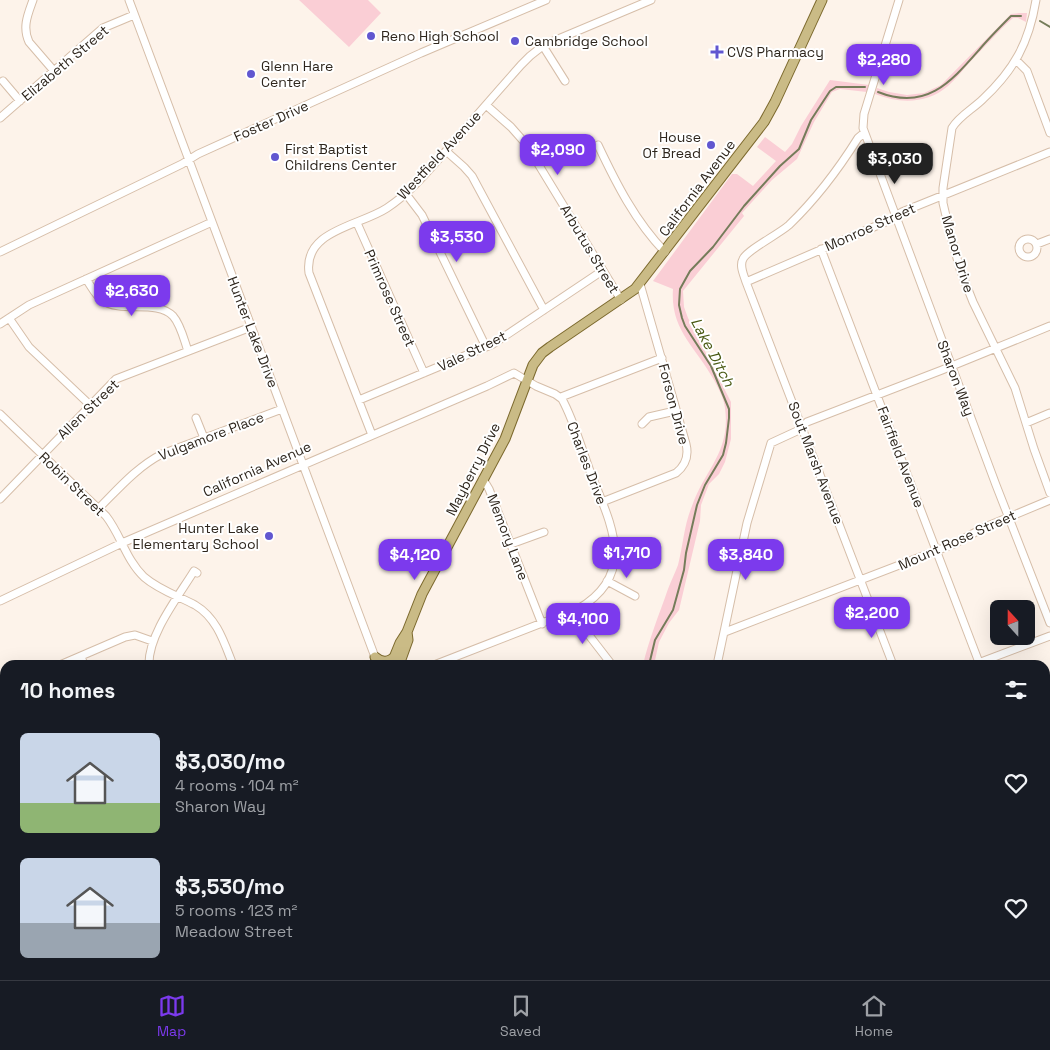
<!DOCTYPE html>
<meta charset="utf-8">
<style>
:root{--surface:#171b24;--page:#242831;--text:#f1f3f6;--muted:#9ea1a6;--line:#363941;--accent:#7c3aed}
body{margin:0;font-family:"Space Grotesk",sans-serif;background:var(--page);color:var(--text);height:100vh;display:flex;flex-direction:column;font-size:19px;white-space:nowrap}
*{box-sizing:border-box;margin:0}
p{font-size:16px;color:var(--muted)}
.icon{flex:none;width:28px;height:28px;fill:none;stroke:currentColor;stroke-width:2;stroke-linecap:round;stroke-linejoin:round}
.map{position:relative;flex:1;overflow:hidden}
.sheet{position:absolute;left:0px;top:660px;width:1050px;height:320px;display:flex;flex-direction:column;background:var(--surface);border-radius:15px 15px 0 0;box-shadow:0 5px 20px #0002}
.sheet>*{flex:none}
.needle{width:32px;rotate:339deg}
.fabs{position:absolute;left:990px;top:600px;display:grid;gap:10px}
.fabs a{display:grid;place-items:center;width:45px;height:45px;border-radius:8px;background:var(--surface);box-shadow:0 5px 20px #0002;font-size:25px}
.price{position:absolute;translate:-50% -42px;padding:0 11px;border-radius:10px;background:var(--accent);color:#fff;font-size:16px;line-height:32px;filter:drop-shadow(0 1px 2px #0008)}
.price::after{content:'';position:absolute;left:50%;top:30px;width:15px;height:11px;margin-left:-8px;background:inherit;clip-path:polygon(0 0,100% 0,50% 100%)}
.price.active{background:#222;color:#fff}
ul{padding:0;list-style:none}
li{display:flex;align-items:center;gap:15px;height:125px;padding:0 20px}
li span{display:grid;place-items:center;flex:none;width:140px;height:100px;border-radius:8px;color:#555}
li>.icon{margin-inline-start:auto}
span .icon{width:60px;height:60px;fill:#fffc;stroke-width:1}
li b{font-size:21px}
h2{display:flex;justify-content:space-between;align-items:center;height:60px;padding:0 20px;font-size:21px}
.menu{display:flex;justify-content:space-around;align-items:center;height:70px;border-top:1px solid var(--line);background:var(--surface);font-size:14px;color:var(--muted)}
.menu a{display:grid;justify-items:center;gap:2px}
.menu .active{color:var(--accent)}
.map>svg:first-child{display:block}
.green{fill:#faced5}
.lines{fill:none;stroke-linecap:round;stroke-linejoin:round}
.stream{stroke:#757c5a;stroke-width:2}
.minor-casing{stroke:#d6bea9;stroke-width:9}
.major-casing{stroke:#7c692d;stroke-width:11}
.minor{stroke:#fff;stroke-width:7}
.major{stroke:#cabb86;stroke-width:9}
.poi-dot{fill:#6157d0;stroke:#fff;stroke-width:2}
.labels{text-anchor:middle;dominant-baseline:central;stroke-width:4;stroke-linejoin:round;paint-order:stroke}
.poi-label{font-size:14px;fill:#2e261d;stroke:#fff;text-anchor:start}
.street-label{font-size:14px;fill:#2e261d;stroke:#fff}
.water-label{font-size:15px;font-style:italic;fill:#4b5b15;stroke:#fff}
</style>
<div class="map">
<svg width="1050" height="980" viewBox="0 0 1050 980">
<rect width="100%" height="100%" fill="#fdf3ea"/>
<path class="green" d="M299 0H368L381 13 349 47Z
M1019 13H1027L1026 22 1018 18H1013C997 32 984 48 969 63 962 71 956 79 948 86 927 104 900 104 875 94L877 88 889 92 907 95 924 93 941 85 1011 14Z
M830 80 869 85 867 92 840 89 832 92 814 122 797 159 772 180 742 213 744 216 683 291 684 307 688 318 731 402V439L725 462 719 474 709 484 701 505 700 521 679 610 669 623 659 642 654 665H643C649 639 659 615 668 589 671 581 675 573 678 565 683 546 684 525 692 506 705 469 731 452 725 408 724 398 718 388 714 380 696 347 670 330 673 289L653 281 732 174H737L753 186 776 161 757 147 765 137 785 152 792 144 801 126Z"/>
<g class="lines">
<path class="stream" d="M1040 21 1050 27
M878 92C926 111 950 83 979 50 989 38 1000 27 1011 16H1021
M649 665 655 640 673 610 684 570 686 553 697 505 705 485 723 455 726 443 729 418V409L711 366 685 326 682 318 679 305 680 289 690 271 713 247 744 206 780 166 799 149 811 120 830 91 836 87H865"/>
<defs>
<path id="minor" d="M33 0C28 14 22 27 29 42L54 71
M129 0 378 665
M899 0 864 114 863 128 996 485 1050 623
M1036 0C1029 43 1014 70 983 99 973 109 959 116 952 128L943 188V203L950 233 960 269 973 302 1015 388 1034 449 1050 493
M543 46 565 81
M1017 61 1027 71 1050 133
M3 81 20 101
M486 105 511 127 526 144 621 300
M0 118 103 28 134 15
M864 133 858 138C838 170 816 199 789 225 779 234 747 250 743 259 739 266 744 275 746 282L893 665
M598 145C616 183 635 221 665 252
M446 151 464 167 472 176 544 310
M406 194 422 215 486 347
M357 223 424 373
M1019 248a9 9 0 1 1 18 0a9 9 0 1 1-18 0Z
M1037 244 1050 239
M821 249 980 665
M0 252 182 164 198 154 421 53 546 0
M86 279C91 286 95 295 102 300 121 314 156 299 173 316 181 325 184 340 188 351
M746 282 890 220 902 212 1050 152
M9 318 29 347 90 405
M0 324 29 305 212 222
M561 397 662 358
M359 400 493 344 602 271
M0 414 106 516C121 535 126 560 144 577 159 590 178 596 195 605 217 618 224 642 233 665
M196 418 204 438
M1026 423 1050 413
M642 424 649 417 675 411
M372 435 309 273C303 230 360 226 387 208 413 191 432 166 453 143 475 117 498 91 521 65L530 56 544 45 651 0
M483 479 489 489 542 624
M0 499 116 379 251 327
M602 502 676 473C686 465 689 456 686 444L640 284
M99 508C119 488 137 467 162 454L282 409
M511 544 544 532
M607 581 635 596
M0 601 122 543 487 386 514 373 536 386 555 394 562 399C574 421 581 447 590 471 609 521 640 573 578 609L434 665
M571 612 612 665
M725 632 954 544 983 528 1050 500
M81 656 84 665
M60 665 125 637 135 635 152 641
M149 665C148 635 178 597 194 571L197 573
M717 665 747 523 771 443 797 431 807 422 942 370 1050 326
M973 665 1050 636
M0 691 5 688
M0 779 5 792
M0 853 5 851
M0 877 5 889
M1045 898 1050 909
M103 975 106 980
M644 975 645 980
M780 975 781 980
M905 975 907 980
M1007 975 1009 980
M498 978 508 975
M268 980 278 975"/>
<path id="major" d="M375 657C382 663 389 663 396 655
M391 665 400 643 407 632 422 594 505 439 533 365 542 353 550 347 635 289 764 122 775 102 822 0
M399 665 408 640 407 632
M1045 859 1050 857
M34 980 38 975
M795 980 806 975"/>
</defs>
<use href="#minor" class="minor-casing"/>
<use href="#major" class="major-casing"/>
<use href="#minor" class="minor"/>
<use href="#major" class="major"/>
</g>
<g class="poi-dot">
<circle cx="371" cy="36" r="5"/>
<circle cx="515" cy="41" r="5"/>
<path d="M714.5 44.5h5v5h5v5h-5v5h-5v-5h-5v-5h5z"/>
<circle cx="251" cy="74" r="5"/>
<circle cx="711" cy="145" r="5"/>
<circle cx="275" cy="157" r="5"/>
<circle cx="269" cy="536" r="5"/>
</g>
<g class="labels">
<g class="poi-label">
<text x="381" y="36">Reno High School</text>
<text x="525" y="41">Cambridge School</text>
<text x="727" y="52">CVS Pharmacy</text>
<text x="261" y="66">Glenn Hare<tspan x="261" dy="16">Center</tspan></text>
<text x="701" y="137" text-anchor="end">House<tspan x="701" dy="16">Of Bread</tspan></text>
<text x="285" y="149">First Baptist<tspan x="285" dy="16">Childrens Center</tspan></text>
<text x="259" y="528" text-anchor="end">Hunter Lake<tspan x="259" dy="16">Elementary School</tspan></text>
</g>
<g class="street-label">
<text transform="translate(65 63) rotate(-40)">Elizabeth Street</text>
<text transform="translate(271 121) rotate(-24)">Foster Drive</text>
<text transform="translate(439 155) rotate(-47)">Westfield Avenue</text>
<text transform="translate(697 188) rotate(-53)">California Avenue</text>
<text transform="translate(870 227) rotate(-24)">Monroe Street</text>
<text transform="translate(590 249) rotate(59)">Arbutus Street</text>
<text transform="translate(958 254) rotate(73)">Manor Drive</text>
<text transform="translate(390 298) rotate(66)">Primrose Street</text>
<text transform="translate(253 332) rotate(69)">Hunter Lake Drive</text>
<text transform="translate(472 351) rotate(-26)">Vale Street</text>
<text transform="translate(956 378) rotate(69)">Sharon Way</text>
<text transform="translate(674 404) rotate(75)">Forson Drive</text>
<text transform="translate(88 409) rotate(-44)">Allen Street</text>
<text transform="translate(211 436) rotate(-21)">Vulgamore Place</text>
<text transform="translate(901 457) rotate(69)">Fairfield Avenue</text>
<text transform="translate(587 463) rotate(69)">Charles Drive</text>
<text transform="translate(816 463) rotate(69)">Sout Marsh Avenue</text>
<text transform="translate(257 469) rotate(-24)">California Avenue</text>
<text transform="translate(473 469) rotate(-63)">Mayberry Drive</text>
<text transform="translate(72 484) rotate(44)">Robin Street</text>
<text transform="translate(508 537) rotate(69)">Memory Lane</text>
<text transform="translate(957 540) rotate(-24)">Mount Rose Street</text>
</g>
<g class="water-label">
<text transform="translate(713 352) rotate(62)">Lake Ditch</text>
</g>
</g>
</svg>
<div class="fabs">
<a><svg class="needle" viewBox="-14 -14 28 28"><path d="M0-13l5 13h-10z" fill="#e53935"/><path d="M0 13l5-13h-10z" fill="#9ea1a6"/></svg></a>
</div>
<b class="price" style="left:884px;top:86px">$2,280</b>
<b class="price" style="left:558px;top:176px">$2,090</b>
<b class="price active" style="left:895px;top:185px">$3,030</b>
<b class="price" style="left:457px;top:263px">$3,530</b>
<b class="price" style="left:132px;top:317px">$2,630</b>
<b class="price" style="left:627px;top:579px">$1,710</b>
<b class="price" style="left:415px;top:581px">$4,120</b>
<b class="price" style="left:746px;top:581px">$3,840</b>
<b class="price" style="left:872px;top:639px">$2,200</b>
<b class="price" style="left:583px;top:645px">$4,100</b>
<section class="sheet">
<h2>10 homes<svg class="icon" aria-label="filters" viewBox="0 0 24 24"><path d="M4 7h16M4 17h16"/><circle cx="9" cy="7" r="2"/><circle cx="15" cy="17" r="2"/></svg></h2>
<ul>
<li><span style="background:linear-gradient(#c9d6e8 70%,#8fb573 0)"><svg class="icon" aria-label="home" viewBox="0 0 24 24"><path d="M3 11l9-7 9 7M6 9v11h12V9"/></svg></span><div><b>$3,030/mo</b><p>4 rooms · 104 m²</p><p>Sharon Way</p></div><svg class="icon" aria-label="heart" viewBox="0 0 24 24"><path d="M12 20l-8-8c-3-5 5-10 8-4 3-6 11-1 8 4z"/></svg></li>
<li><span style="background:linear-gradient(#c9d6e8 65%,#9aa5b1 0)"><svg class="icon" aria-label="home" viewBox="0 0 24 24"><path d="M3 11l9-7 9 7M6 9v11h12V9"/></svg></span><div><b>$3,530/mo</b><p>5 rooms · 123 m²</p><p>Meadow Street</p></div><svg class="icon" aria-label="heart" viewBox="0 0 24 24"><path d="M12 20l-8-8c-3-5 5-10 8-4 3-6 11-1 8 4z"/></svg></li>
</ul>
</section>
</div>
<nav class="menu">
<a class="active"><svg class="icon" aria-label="map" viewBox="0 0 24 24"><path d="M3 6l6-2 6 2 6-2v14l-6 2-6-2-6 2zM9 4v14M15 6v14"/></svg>Map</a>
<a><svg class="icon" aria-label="saved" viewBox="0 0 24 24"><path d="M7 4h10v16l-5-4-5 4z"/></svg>Saved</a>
<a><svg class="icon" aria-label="home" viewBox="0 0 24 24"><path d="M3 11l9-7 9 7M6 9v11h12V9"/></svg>Home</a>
</nav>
